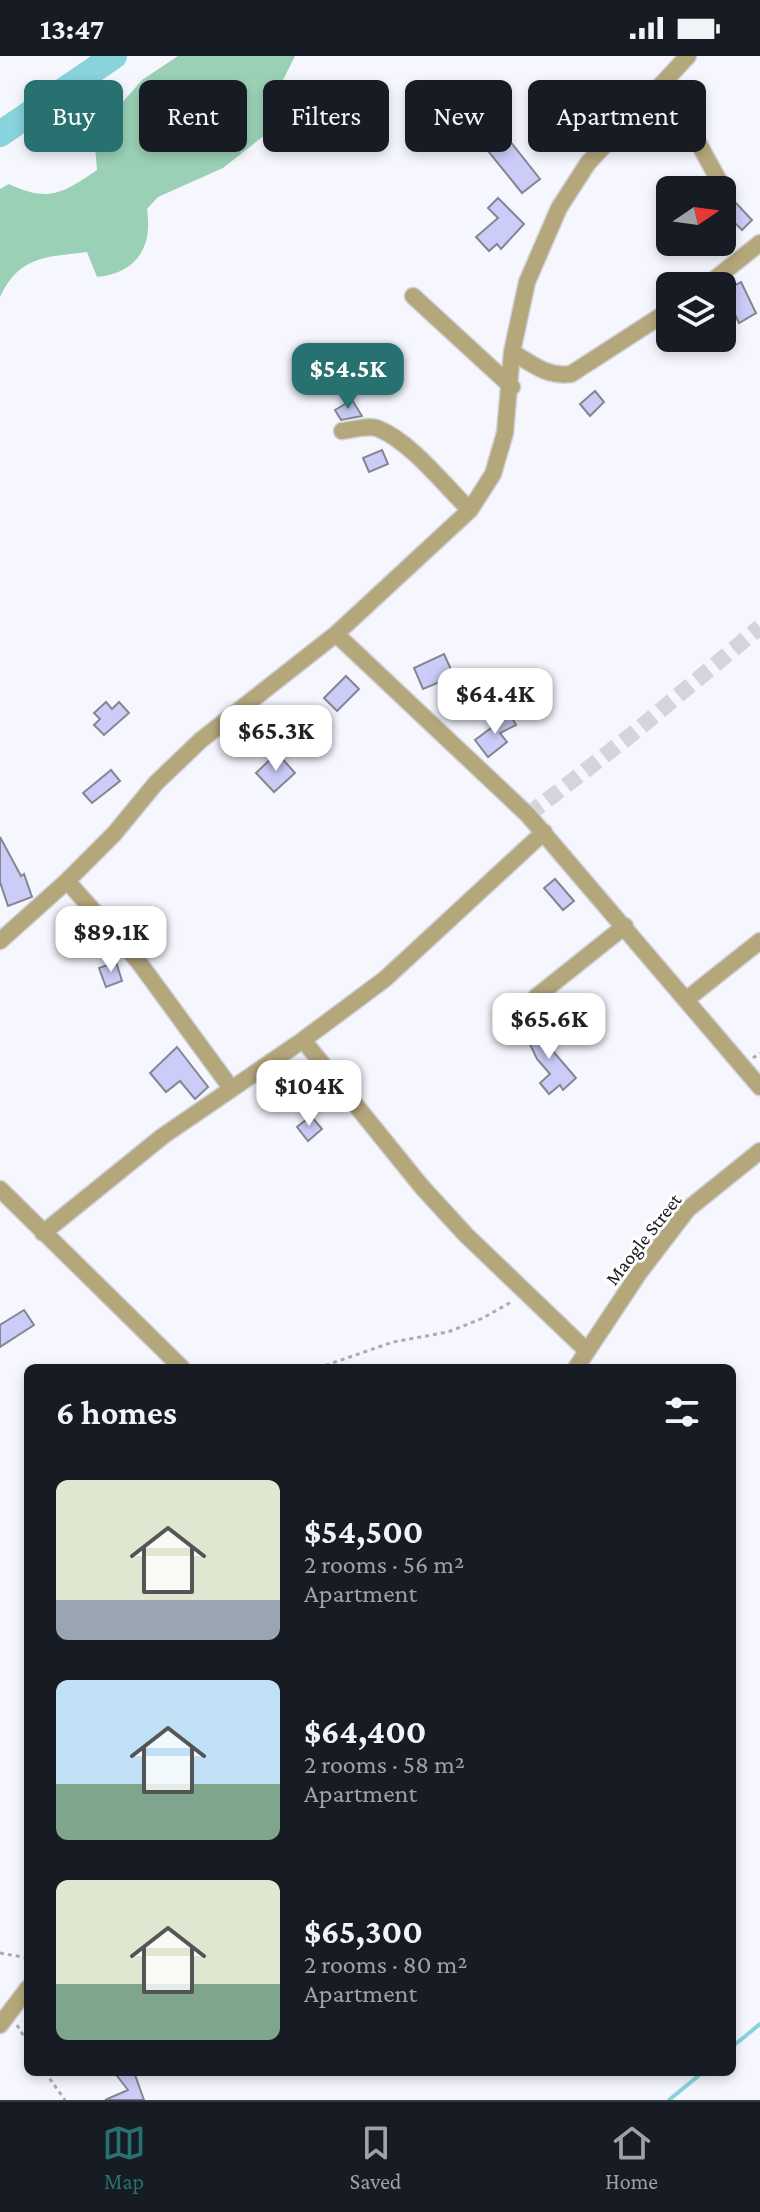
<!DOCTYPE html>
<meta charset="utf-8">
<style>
:root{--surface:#171b24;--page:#20242c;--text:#f1f3f6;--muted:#9ea1a6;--line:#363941;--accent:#277270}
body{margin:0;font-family:"Crimson Pro",serif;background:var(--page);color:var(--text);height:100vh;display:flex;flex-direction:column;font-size:30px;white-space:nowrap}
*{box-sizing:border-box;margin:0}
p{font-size:26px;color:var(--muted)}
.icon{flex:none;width:44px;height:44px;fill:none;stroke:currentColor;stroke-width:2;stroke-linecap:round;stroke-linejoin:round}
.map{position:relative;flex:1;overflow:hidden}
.drawer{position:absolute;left:24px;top:1308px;width:712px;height:712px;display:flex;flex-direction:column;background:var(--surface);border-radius:12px;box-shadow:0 4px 12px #0003}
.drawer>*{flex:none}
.hud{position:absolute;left:24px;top:24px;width:712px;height:72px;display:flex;gap:16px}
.needle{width:52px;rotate:77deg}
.controls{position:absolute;left:656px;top:120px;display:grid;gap:16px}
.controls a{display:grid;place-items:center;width:80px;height:80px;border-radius:12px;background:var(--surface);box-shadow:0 4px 12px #0003;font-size:40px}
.price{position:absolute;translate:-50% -68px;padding:0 18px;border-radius:16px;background:#fff;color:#222;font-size:26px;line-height:52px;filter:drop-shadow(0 2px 4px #0008)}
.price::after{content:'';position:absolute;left:50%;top:48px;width:24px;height:18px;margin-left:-12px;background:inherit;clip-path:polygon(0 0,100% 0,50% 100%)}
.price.selected{background:var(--accent);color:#fff}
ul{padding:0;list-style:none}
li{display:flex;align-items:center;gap:24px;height:200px;padding:0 32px}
li span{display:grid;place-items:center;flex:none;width:224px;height:160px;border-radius:12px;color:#555}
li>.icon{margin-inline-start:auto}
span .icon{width:96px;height:96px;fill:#fffc;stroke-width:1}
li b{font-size:34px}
h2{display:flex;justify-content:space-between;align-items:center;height:96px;padding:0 32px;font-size:34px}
.tag{padding:0 28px;border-radius:12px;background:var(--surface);box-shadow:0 4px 12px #0003;font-size:28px;line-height:72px}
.tag.selected{background:var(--accent);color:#fff}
.status{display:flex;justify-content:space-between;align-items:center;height:56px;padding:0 40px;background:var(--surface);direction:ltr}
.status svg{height:22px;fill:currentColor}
.tabs{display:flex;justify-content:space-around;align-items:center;height:112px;border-top:2px solid var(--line);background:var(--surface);font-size:22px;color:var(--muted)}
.tabs a{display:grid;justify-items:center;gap:4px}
.tabs .selected{color:var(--accent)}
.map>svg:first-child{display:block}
.green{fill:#9ad1b6}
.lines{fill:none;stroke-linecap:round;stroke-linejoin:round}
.stream{stroke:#89d3dc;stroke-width:4}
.river{stroke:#89d3dc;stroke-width:26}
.building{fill:#cbccf7;stroke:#85868f;stroke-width:2}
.minor-tunnel{stroke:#d4d5dc;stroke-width:16;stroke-dasharray:16 8;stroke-linecap:butt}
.minor-casing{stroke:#d2d2da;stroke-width:19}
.path{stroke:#ababb2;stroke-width:3;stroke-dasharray:4 4;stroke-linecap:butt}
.minor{stroke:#b5a77c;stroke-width:16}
.labels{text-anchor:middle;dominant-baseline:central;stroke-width:6;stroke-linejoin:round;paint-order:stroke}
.street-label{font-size:20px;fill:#18181c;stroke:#fff}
</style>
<div class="status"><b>13:47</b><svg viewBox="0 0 49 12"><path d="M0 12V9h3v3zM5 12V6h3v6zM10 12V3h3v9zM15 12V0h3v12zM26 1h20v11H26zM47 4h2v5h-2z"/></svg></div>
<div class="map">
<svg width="760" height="2044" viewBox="0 0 760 2044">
<rect width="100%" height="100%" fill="#f5f6fe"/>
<path class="green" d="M178 0H295L281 28 266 78 223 112 158 141 147 153C153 191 137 217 97 221L87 196C46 201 19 200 0 241V133L9 128C49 147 63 137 97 114L94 79 142 24Z"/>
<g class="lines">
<path class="stream" d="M732 1991 760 1968
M669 2044 703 2016"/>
<path class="river" d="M0 78 114 0"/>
</g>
<path class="building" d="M579 46 592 62 556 91 548 81 562 70 557 64Z
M506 80 540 123 522 137 488 95Z
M498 142 524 168 501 193 497 188 489 195 476 181 498 162 488 152Z
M733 144 752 164 742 174 734 166 722 171V154Z
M741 226 756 257 739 267 724 235Z
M595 335 604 346 590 360 580 348Z
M352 344 362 360 341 364 335 354Z
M382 394 388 408 369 416 363 402Z
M444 598 454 620 423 633 414 612Z
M346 620 359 633 337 655 324 642Z
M106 646 112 653 119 646 129 657 104 679 94 669 100 663 94 657Z
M510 658 516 669 500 677 507 686 488 701 475 684Z
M277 697 295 717 274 736 256 717Z
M111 714 120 725 92 747 83 737Z
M0 781 21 820 24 818 32 841 8 850 0 826Z
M555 823 574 845 563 854 544 832Z
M116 906 122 925 106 931 99 912Z
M540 969 549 983 545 986 576 1022 563 1034 560 1029 549 1038 540 1027 550 1018 537 1003 525 978Z
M177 991 208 1031 195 1043 180 1025 166 1036 150 1017Z
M311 1060 322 1073 308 1085 297 1071Z
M24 1254 34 1269 0 1291V1269Z
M114 2016H134L144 2044H105L128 2034Z"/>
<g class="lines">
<path class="minor-tunnel" d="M528 759 631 679 760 571"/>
<defs>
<path id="minor" d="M665 26 723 132
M706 230 760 187
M413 240 512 331
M512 296C532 308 547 321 571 318L670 254
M342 375C353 374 369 368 379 373 411 386 445 430 470 454
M336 578 528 759 760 1031
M67 825 138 905 231 1032
M0 885 67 825 114 778 156 727 201 684 336 578 470 454 493 418 505 377 512 296 527 226 559 152 588 107 688 0
M536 941 625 870
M687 943 760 885
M303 984 422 1131 466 1179 586 1294
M0 1133 182 1312
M43 1177 163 1080 303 984 385 923 544 776
M576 1312 639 1217 688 1153 760 1095
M0 1969 28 1932"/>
</defs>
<use href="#minor" class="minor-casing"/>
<path class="path" d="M753 1002 760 997
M318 1312 393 1286 448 1276 483 1262 513 1245
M0 1897 28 1902
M17 1969 28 1987
M45 2016 65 2044"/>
<use href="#minor" class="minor"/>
</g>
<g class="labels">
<g class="street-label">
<text transform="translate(643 1183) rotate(-52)">Maogle Street</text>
</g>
</g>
</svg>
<div class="controls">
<a><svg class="needle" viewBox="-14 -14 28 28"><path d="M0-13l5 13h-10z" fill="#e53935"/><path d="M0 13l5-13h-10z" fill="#9ea1a6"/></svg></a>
<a><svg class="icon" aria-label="layers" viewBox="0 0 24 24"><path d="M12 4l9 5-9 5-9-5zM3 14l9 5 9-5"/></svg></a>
</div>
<b class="price selected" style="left:348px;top:355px">$54.5K</b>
<b class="price" style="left:495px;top:680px">$64.4K</b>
<b class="price" style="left:276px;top:717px">$65.3K</b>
<b class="price" style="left:111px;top:918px">$89.1K</b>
<b class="price" style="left:549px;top:1005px">$65.6K</b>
<b class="price" style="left:309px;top:1072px">$104K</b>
<div class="hud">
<a class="tag selected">Buy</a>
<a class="tag">Rent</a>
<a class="tag">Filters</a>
<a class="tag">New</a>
<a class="tag">Apartment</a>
</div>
<section class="drawer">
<h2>6 homes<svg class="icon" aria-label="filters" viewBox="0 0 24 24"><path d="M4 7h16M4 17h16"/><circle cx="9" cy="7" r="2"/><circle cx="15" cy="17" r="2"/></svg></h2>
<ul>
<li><span style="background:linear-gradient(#dfe7d0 75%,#9aa5b1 0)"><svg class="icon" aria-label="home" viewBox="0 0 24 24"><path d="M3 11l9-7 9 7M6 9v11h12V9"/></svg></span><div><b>$54,500</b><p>2 rooms · 56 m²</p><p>Apartment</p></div></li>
<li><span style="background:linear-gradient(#bfe0f5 65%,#7fa58c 0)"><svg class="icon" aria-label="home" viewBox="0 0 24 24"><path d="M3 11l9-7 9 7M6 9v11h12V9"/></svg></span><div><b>$64,400</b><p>2 rooms · 58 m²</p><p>Apartment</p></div></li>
<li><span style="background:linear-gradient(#dfe7d0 65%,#7fa58c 0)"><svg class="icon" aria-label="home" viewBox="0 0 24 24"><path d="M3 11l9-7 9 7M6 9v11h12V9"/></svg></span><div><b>$65,300</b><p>2 rooms · 80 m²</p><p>Apartment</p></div></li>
</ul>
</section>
</div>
<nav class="tabs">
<a class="selected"><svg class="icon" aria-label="map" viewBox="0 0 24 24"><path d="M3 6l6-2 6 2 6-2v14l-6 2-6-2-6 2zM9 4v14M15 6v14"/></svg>Map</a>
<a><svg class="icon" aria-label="saved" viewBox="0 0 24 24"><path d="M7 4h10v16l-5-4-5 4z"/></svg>Saved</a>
<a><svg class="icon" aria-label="home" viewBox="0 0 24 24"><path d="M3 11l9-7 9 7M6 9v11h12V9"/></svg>Home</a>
</nav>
